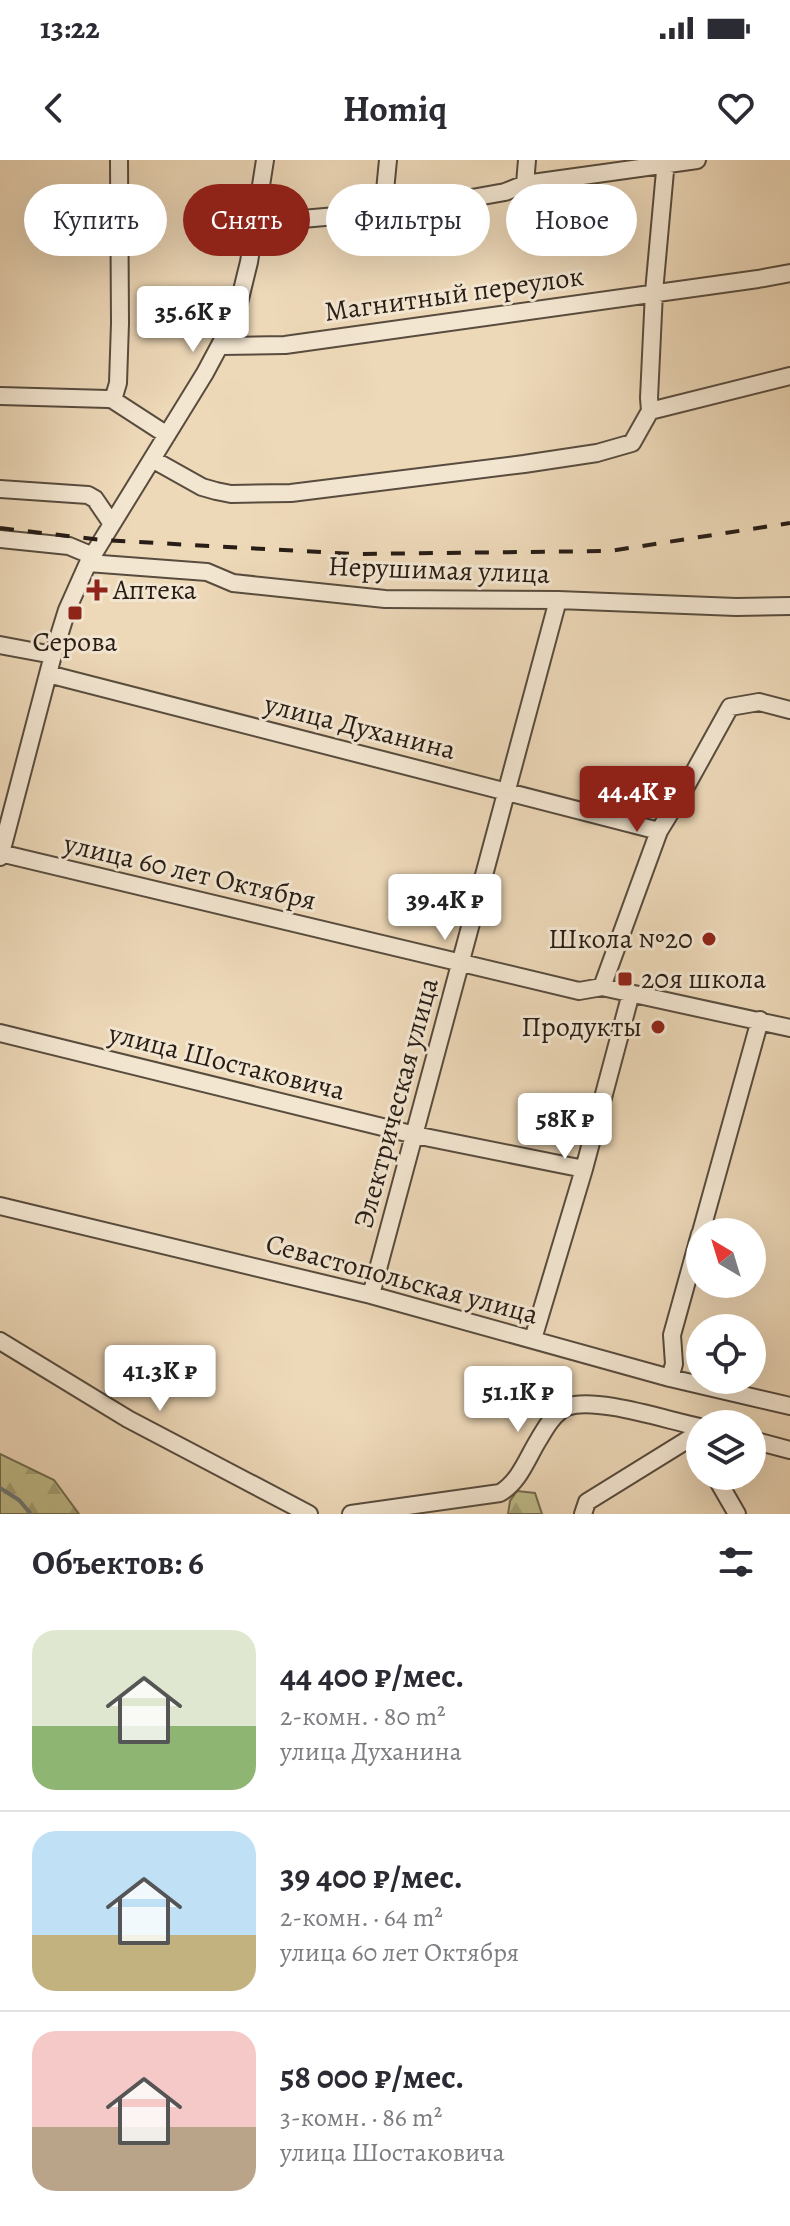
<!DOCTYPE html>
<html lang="ru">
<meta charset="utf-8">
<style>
:root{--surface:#fff;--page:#f2f2f3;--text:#2b2b33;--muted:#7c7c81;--line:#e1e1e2;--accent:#8f2418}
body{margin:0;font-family:Alegreya,serif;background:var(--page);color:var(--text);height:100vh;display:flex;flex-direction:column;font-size:30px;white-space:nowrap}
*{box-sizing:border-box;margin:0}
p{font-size:26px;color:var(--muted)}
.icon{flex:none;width:44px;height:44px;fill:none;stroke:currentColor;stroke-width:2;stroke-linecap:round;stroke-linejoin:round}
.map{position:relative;height:1354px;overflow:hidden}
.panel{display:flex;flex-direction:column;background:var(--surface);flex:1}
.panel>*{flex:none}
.guide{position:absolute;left:24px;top:24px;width:742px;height:72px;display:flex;gap:16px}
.needle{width:52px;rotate:322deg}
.buttons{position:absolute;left:686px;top:1058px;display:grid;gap:16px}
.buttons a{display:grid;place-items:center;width:80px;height:80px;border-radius:50%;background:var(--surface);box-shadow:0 8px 32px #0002;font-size:40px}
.price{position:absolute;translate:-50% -68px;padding:0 18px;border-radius:8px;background:#fff;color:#222;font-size:26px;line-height:52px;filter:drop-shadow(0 2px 4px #0008)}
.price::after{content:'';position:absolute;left:50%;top:48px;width:24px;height:18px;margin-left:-12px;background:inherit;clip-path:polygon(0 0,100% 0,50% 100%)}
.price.selected{background:var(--accent);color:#fff}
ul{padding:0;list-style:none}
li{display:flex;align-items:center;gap:24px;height:200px;padding:0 32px}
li+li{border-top:2px solid var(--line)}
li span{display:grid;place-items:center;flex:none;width:224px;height:160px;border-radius:24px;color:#555}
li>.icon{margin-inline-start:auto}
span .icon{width:96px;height:96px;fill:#fffc;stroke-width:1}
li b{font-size:34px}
h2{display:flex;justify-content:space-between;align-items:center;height:96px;padding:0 32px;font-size:34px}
.tag{padding:0 28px;border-radius:36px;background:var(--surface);box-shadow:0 8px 32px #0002;font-size:28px;line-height:72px}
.tag.selected{background:var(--accent);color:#fff}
.status{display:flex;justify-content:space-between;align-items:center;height:56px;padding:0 40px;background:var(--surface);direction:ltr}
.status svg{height:22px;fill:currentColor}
header{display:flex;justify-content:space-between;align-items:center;height:104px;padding:0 32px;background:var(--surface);font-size:36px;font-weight:600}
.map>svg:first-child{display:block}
.forest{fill:url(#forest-firs);stroke:#736c50;stroke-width:2}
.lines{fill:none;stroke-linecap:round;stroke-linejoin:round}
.stream{stroke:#6e7978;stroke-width:4}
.minor-casing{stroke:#584c3e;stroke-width:20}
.minor{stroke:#f3e6d1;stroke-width:16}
.rail{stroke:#271d16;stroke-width:4;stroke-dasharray:14 14;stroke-linecap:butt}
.poi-dot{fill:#8f2418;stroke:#f3e6d1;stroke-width:3}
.labels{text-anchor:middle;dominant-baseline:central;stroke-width:6;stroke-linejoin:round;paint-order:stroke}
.street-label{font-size:28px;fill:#271d16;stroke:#f3e6d1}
.poi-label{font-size:28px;fill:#271d16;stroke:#f3e6d1;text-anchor:start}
</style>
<div class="status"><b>13:22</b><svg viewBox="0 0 49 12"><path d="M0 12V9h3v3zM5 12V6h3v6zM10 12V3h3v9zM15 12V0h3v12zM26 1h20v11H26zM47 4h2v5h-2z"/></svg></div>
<header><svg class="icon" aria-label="back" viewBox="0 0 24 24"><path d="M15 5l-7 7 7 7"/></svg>Homiq<svg class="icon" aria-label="heart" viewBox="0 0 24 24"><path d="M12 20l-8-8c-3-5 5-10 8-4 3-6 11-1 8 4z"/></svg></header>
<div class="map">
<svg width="790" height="1354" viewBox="0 0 790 1354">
<defs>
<pattern id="forest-firs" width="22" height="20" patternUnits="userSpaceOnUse" patternTransform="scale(2)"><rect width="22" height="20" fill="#bfbc8a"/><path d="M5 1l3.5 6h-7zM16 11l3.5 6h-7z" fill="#a4a176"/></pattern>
</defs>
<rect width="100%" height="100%" fill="#edd8b8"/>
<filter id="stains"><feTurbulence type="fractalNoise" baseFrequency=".0025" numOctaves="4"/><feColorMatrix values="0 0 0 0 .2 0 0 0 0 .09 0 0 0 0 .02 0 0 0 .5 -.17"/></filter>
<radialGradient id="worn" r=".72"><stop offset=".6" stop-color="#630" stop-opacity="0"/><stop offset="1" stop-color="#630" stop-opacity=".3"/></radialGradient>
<path class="forest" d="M0 1294 54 1320 79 1354H0Z
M517 1331 535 1333 542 1354H508L510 1341Z"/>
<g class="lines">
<path class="stream" d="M0 1328 19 1340 31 1354"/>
<defs>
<path id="minor" d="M525 24 527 0
M383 51 388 0
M256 63 405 50 505 32 525 24 697 0
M221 186 285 185 758 119 790 113
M0 236 108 239 113 240 167 275
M113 240 118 223 120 163 119 0
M650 251 790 216
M152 299 202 327 216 331 231 334 291 333 524 304 597 293 632 283 650 251 649 238 654 132 666 0
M0 329 88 335 95 339 112 364
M0 379 69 386 93 396
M88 403 207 412 233 423 385 439 558 440 736 447 790 446
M0 485 53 495
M48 514 659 671
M0 693 579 831 602 827 790 868
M0 697 53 495 67 450 88 403 205 213 236 155 249 102 265 0
M602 827 659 671 683 632 730 547 759 542 790 550
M0 873 415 975 584 1009
M0 1046 371 1135 670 1218 790 1246
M701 1072 760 860
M371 1135 558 440
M533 1179 584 1009 631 833
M0 1181 128 1259 309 1354
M670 1218 674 1204 672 1175 700 1074
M752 1280 790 1290
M715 1316 737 1354
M351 1354 500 1333C520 1321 527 1298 539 1279 546 1267 554 1253 567 1247 595 1236 669 1261 700 1267
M583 1354 587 1342 692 1277"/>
</defs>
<use href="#minor" class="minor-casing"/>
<use href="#minor" class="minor"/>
<path class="rail" d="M0 368 102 380 355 394 610 391 790 363"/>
</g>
<g class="poi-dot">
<path d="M93 418h8v8h8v8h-8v8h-8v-8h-8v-8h8z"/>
<rect x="67" y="445" width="16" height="16" rx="4"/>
<circle cx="709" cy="779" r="8"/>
<rect x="617" y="811" width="16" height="16" rx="4"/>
<circle cx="658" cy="867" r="8"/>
</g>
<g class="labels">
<g class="street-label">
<text transform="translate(454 134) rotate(-8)">Магнитный переулок</text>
<text transform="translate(439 410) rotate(2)">Нерушимая улица</text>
<text transform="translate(360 567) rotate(14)">улица Духанина</text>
<text transform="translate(190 712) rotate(13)">улица 60 лет Октября</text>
<text transform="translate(227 902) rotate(14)">улица Шостаковича</text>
<text transform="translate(396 943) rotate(-75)">Электрическая улица</text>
<text transform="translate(402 1119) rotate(15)">Севастопольская улица</text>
</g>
<g class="poi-label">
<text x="113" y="430">Аптека</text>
<text x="75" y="482" text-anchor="middle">Серова</text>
<text x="693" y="779" text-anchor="end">Школа №20</text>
<text x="641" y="819">20я школа</text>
<text x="642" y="867" text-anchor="end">Продукты</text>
</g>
</g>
<rect width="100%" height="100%" filter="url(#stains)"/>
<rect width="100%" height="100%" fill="url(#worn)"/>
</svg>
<div class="buttons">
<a><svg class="needle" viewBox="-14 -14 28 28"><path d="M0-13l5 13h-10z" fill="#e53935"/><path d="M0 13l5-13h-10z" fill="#7c7c81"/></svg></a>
<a><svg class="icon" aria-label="locate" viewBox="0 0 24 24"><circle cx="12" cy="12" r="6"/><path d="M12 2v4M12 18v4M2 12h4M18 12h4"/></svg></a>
<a><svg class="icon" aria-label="layers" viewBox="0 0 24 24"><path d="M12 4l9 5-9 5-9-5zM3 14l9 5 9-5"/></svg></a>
</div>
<b class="price" style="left:193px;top:194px">35.6K ₽</b>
<b class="price selected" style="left:637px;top:674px">44.4K ₽</b>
<b class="price" style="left:445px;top:782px">39.4K ₽</b>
<b class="price" style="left:565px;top:1001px">58K ₽</b>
<b class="price" style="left:160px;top:1253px">41.3K ₽</b>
<b class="price" style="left:518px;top:1274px">51.1K ₽</b>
<div class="guide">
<a class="tag">Купить</a>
<a class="tag selected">Снять</a>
<a class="tag">Фильтры</a>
<a class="tag">Новое</a>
</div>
</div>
<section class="panel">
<h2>Объектов: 6<svg class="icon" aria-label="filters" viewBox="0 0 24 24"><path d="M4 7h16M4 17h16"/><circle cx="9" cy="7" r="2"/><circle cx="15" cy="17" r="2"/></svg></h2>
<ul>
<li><span style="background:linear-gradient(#dfe7d0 60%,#8fb573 0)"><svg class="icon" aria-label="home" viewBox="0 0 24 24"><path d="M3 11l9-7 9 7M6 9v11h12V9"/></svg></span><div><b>44 400 ₽/мес.</b><p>2-комн. · 80 m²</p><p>улица Духанина</p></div></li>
<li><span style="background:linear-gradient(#bfe0f5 65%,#c2b280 0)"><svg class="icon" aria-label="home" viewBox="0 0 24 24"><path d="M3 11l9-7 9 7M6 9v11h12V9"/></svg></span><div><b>39 400 ₽/мес.</b><p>2-комн. · 64 m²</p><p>улица 60 лет Октября</p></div></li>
<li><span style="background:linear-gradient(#f6c9c9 60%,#b9a48a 0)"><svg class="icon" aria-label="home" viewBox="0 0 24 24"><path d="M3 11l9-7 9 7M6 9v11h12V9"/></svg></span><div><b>58 000 ₽/мес.</b><p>3-комн. · 86 m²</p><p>улица Шостаковича</p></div></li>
</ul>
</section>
